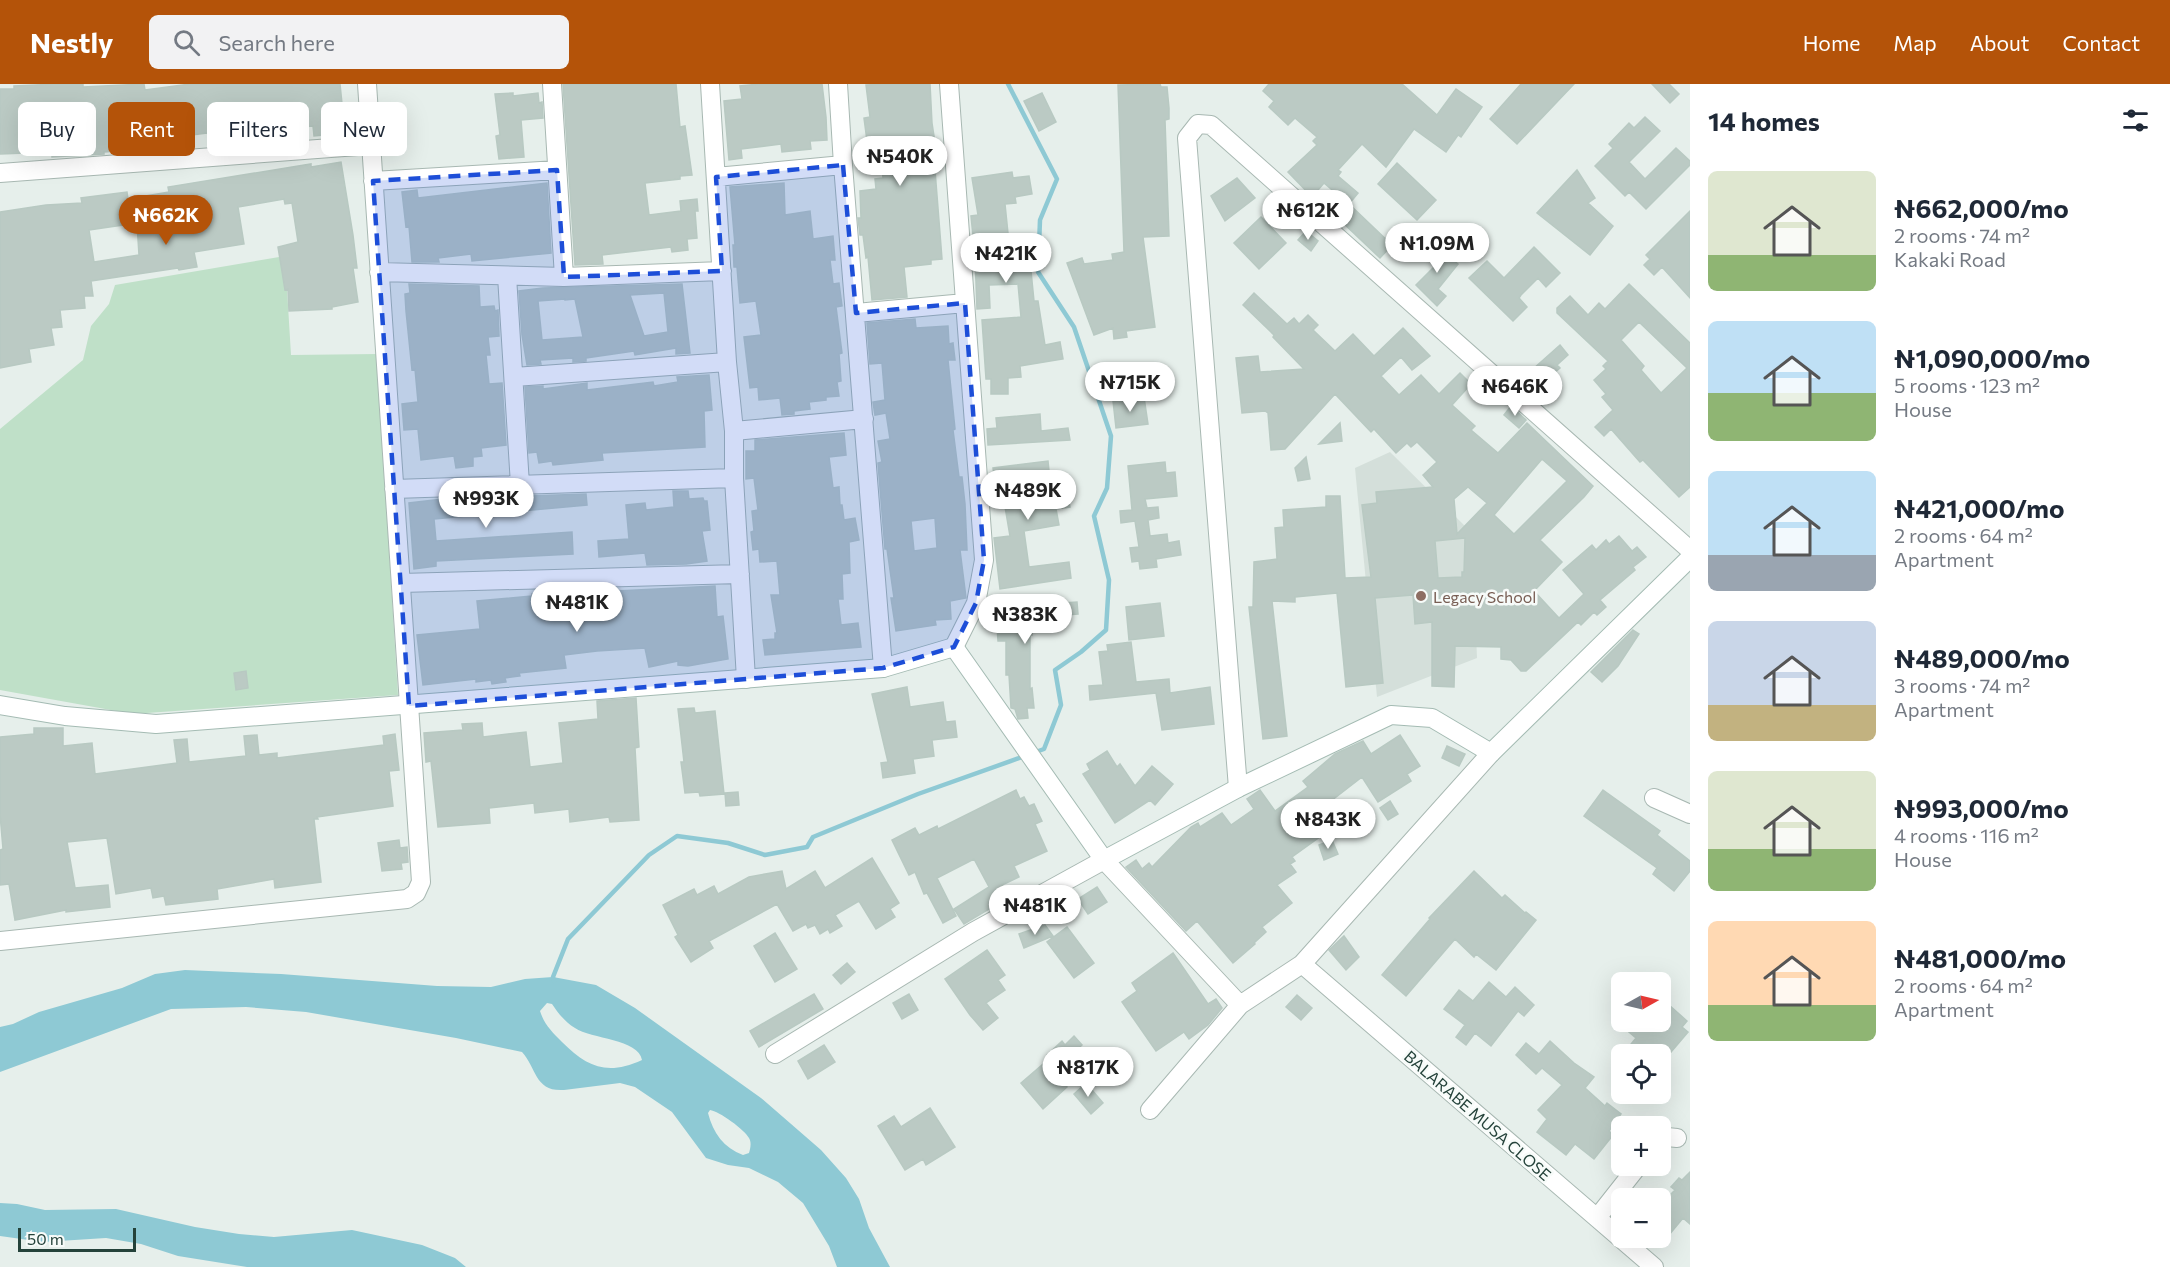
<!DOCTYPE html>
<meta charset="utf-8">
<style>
:root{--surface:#fff;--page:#f2f2f3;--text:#1f2937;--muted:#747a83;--accent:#b45309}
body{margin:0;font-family:Commissioner,sans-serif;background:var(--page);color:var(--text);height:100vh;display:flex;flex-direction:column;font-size:22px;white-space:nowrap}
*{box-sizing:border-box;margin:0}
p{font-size:20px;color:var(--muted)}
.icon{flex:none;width:33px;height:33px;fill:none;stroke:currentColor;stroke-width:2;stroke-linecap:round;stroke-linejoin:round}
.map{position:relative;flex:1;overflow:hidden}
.sheet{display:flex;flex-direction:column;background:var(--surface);width:480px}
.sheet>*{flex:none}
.top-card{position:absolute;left:18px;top:18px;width:570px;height:54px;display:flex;gap:12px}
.needle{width:39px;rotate:82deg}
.fabs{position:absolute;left:1611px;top:888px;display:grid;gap:12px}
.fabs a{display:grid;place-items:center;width:60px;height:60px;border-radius:9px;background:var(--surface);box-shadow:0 6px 24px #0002;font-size:30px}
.scale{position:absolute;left:18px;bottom:15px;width:118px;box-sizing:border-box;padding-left:6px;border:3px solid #24423a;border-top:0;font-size:16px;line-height:21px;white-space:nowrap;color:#24423a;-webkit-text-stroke:4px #f7fbf9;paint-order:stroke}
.price{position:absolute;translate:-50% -51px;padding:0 14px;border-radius:21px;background:#fff;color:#222;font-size:20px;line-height:39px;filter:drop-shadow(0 2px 3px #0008)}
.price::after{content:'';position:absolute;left:50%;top:36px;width:18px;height:14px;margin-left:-9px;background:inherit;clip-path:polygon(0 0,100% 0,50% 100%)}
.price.active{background:var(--accent);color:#fff}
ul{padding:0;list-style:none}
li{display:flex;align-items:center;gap:18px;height:150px;padding:0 18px}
li span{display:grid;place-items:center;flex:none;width:168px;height:120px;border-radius:9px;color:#555}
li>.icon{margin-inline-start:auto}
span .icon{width:72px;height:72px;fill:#fffc;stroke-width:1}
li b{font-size:26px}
h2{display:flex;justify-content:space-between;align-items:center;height:72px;padding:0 18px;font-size:26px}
.tag{padding:0 21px;border-radius:9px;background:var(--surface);box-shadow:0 6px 24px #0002;font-size:21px;line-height:54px}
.tag.active{background:var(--accent);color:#fff}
header{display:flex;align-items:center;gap:36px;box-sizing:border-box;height:84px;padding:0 30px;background:var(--accent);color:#fff}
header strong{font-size:28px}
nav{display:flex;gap:33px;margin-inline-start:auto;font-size:21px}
.search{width:420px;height:54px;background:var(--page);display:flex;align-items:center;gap:15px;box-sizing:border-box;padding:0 21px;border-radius:9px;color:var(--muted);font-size:22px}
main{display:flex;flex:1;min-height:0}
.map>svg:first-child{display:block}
.built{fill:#d4dfda}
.green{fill:#bfe0c8}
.water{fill:#8ec9d4;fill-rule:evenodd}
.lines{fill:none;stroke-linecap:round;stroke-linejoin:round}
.stream{stroke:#8ec9d4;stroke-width:4.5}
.building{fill:#bbcac4;stroke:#b8c9c2;stroke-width:1.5;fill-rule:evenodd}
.street-casing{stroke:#a8b8b2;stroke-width:20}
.secondary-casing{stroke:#a4bbb3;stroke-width:20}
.street{stroke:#fff;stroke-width:18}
.secondary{stroke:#fff;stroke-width:18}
.marked{fill:#1d4ed8;fill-opacity:0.2;stroke:#1d4ed8;stroke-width:4.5;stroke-dasharray:12 8;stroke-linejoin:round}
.education-dot{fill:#8d6e63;stroke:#f7fbf9;stroke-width:2}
.labels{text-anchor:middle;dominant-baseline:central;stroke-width:5;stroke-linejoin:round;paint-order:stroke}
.education-label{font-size:16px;fill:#785e54;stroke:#f7fbf9;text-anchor:start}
.street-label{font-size:16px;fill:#24423a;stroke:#f7fbf9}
</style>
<header>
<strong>Nestly</strong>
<div class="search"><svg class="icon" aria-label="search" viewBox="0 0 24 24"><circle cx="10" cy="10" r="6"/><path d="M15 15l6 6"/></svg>Search here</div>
<nav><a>Home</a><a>Map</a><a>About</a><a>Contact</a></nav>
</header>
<main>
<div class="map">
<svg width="1690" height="1183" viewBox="0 0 1690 1183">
<rect width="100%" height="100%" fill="#e6efeb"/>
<path class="built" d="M1390 368 1472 449 1477 574 1377 613 1355 384Z"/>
<path class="green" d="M285 172 291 271 377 270 398 611 133 630 0 606V345L83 276 91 242 109 220 115 201Z"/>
<path class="water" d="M185 886 281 890 437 902 491 903 525 895 553 893 596 901 635 924 761 1014 821 1066 846 1094 859 1115 869 1144 890 1183H837L829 1162 803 1119 778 1098 749 1084 728 1081 706 1074 672 1028 635 1003 620 999 564 1006C535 1008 537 985 522 968L456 954 306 928 246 923 171 925 0 988V943L13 940 39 928 122 904 155 890ZM547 919 552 920C558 929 565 938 575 944 591 955 639 955 642 976 607 992 587 983 562 958 552 948 544 940 540 927ZM710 1026C719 1027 745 1046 749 1054 752 1059 750 1065 749 1069L743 1071C724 1064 713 1049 708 1029Z
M0 1119 17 1120 45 1126 116 1125 195 1143 239 1150 274 1153 352 1146 422 1161 455 1174 466 1183H247L178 1172 141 1160 106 1154 43 1158 0 1152Z"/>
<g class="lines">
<path class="stream" d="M1008 0 1057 95 1040 136 1038 188 1074 243 1111 352 1107 404 1094 432 1109 496 1106 546 1081 568 1055 586 1061 621 1044 665 1033 669
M554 897 553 893 568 855 649 771 677 752 728 759 765 771 807 763 813 753 918 710 1025 672"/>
</g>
<path class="building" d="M57 0H83V3L144 0 145 6 190 0H340L345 49 314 52 313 42 277 45 276 42 234 46 236 60 216 61 207 49 146 57V67L130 68V66L104 68V70L52 73V68L0 70V5H14V2Z
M563 0H676L680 43 685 42 692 91 680 92V95L645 99 649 131 681 127 680 117 697 115 698 127H695L697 154 687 155 688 166 672 168 671 163 602 171 603 180 575 181Z
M759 0H822L826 33 827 56 810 57 811 65 782 68 781 60 741 65 742 74 729 76 724 17 742 15 740 2Z
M884 0H930L932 39 939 85 935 86 942 175 931 176V180L904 183 907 213 872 216 868 173 866 174 863 151H860L858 134H861L860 107 876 105 875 95 883 94 881 70 869 72 864 34 870 33 866 1Z
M1160 0 1161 3H1167L1169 24V35L1165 36 1169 152 1143 153 1155 243 1126 247 1127 253 1114 255 1113 244 1094 251 1067 179 1082 174 1084 180 1113 176 1112 170 1124 168 1118 1Z
M1269 0H1402L1437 31 1456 5 1482 23 1461 53 1458 51 1446 68 1414 45 1386 83 1362 60 1338 86 1341 88 1338 92 1358 109 1349 120 1392 161 1380 174 1342 138 1340 140 1331 131 1345 117 1324 99 1312 113 1288 88 1317 61 1313 57 1317 53 1295 34 1288 41 1269 23 1274 17 1263 7Z
M1521 0H1574L1517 60 1490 35Z
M1652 0H1669L1679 10 1670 19Z
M513 9V12L538 9 539 19 542 18 543 34 521 36 524 73 499 75 496 52 500 51 495 10Z
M1042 9 1056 38 1039 47 1024 17Z
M1645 33 1660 47 1629 78 1645 95 1676 64 1690 77V81L1646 125 1629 108 1625 112 1595 82 1613 64 1609 60 1629 39 1634 44Z
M341 78 353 151 357 184H353L358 218 332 223V225L289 227 288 205 285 206 278 163 298 158 292 119 285 120 284 115 238 123 244 160 194 168 197 183 179 186 178 184 91 197 93 212H84L85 224 60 226 62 243 51 244 54 261 29 265 31 278 0 284V128L46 121 82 119 81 114 127 108 128 115 169 108 168 103 311 80V83ZM137 139 139 171 94 178 89 146Z
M1397 79 1436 116 1417 136 1378 100Z
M1577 86 1595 114 1588 119 1613 142 1590 171 1537 129Z
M1012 88 1013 94 1029 92 1032 110 1015 113 1016 119 1005 120 1010 169 1029 167 1034 217H1038L1045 261 1060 258 1063 275 1020 282 1021 293 1008 294V310H991V295H986L982 236 1021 233 1018 200 989 201 990 224 977 225 975 172 971 132 978 131 972 94Z
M1237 94 1255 114 1225 137 1211 112Z
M547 99 551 169 472 177 471 170 438 174 439 178H412L409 142 406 143 402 108 417 106 418 114Z
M784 99 785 131 810 127 813 155 833 152 835 176H830L833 200 839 199 842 222 836 223 842 269 839 270 841 297 837 298 839 312 826 313V316L809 318 810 325 794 327V330L782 331 780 314 759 316 758 303 750 304 744 253 761 251 756 217 740 219 737 183H734L733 161H735L730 103Z
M1690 127V214L1662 183 1654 191 1644 181 1650 175 1646 171Z
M1261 133 1286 159 1259 185 1234 159Z
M1306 147 1318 157 1311 167 1298 156Z
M1433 159 1458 180 1438 205 1446 212 1437 222 1416 201 1436 181 1423 170Z
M1534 163 1560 189 1546 203 1538 194 1521 211 1519 214 1527 223 1513 237 1469 194 1487 177 1504 194Z
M409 200 479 202 480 223 494 222 495 227 498 226 499 252 488 253 490 271H486L489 300 502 299 506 361 481 364 482 372 473 373V382L456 384 454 372 421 376 418 345 404 346 402 320 418 318 415 285 412 286 406 227 405 210 410 209Z
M682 200 690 269 676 270V264L635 271 634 267 586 274V277L573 278V274L540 276 541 280 527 281 522 251 519 207 543 204ZM664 209 668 248 644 252 630 211ZM565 215V216L575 215 583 253 542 256 538 217Z
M1629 200 1690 259V403L1679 413 1643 376 1640 378 1611 345 1604 352 1595 343 1613 326 1602 313 1606 310 1594 296 1606 285 1603 282 1608 277 1557 229V224L1570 212 1588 231 1599 219 1605 225ZM1639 238 1687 284 1661 309 1641 286 1644 282 1621 256Z
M1254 209 1287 240 1294 234 1299 240 1308 231 1318 241 1313 246 1335 267 1353 250 1374 272 1403 244 1430 272 1412 286 1401 273 1381 292 1399 311 1421 291 1439 310 1460 289 1471 300 1452 321 1475 342 1471 346 1498 369 1527 339 1593 402 1584 413 1540 456 1562 478 1534 507 1559 534 1584 510 1563 486 1592 461 1596 466 1606 456 1609 460 1619 452 1632 467 1637 463 1646 473 1633 483 1635 486 1600 516 1606 523 1597 531 1594 528 1581 541 1578 538 1526 587H1521L1511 576 1501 575V563L1455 562 1454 603 1432 602V538L1415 540 1413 511 1375 514 1383 599 1346 603 1337 509 1295 513V518L1272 517 1287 652 1263 655 1249 523H1253L1254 478 1277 475 1275 444 1284 443 1283 426 1326 423V412H1340L1345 494 1371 493 1362 421 1377 419 1376 408 1433 403 1423 391 1437 378 1417 358 1411 363 1407 359 1396 369 1374 345 1371 348 1335 310 1285 365 1271 366 1268 329 1265 327 1242 329 1236 274 1258 272 1260 288 1304 285 1273 253 1274 251 1243 221ZM1542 375 1567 397 1514 450 1494 431ZM1468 403 1487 419 1457 450 1454 415ZM1465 454 1464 488H1462V493L1438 494 1435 457Z
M915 235 916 244 948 242 949 260 953 259 955 276H948L955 345 953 346 959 393H962L965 420 967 466H960L966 514 950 517 951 535 935 536 936 541 896 547 891 514H894L887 465H885L878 379 882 378 878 357 890 355 886 329 875 331 873 318 885 316 882 279 870 280 867 239ZM935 434 937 464 914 467 911 437Z
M1560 261 1568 271 1557 281 1560 284 1544 298 1533 285Z
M709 291 712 326 704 327 705 363 602 369 603 376 553 381 552 377 539 379 537 368 529 369 525 303 543 302V305L587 299V306L653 298 654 302 678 298 677 293Z
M1144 313 1148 340 1116 344 1113 317Z
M1511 322 1526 336 1519 344 1504 331Z
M1040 330 1041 347 1068 344 1070 356 988 361 987 345 997 344 996 334Z
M1340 339 1342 357 1319 360Z
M844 349 846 371 829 373 833 404 839 403 840 421H842L844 436 855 434 859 456 849 458 850 489 842 490 843 515H838L841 541 858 539 861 563 765 571 763 556 775 555V549H777L771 511H780L777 477 760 478 759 465 753 466 751 448 754 447 752 427 758 426 754 394 746 395V367H755V356Z
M1306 373 1310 395 1298 397 1295 384Z
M1048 377 1050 397 1065 395 1070 423 1056 425 1059 441 1024 447 1029 483 1069 478 1071 494 1000 505 994 454 1010 452 1003 411 996 412 993 384Z
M1165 378 1166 389 1175 388 1177 412 1145 415 1147 424 1158 423 1159 434 1148 436 1150 452 1167 450 1168 459 1179 457 1181 471 1156 475 1157 483 1140 485 1139 477 1132 478 1130 464 1139 463 1135 437 1121 439 1120 427 1132 426 1128 382Z
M673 407H688L689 415 703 414 704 417H707L710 446 702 447 707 477 686 480 647 481 645 469 599 473 598 457 629 455 626 421 645 419 646 426 674 423Z
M586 410 587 421 434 435 436 457 572 448 573 470 436 477V482L414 485 409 419 443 415Z
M715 502 717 533 723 532 728 575 688 582 678 581V577L649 583 645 564 597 567 564 571 566 584 519 589 520 592 505 594 506 598 492 600 491 596 476 598V595L423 601 417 551 480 545 477 517 532 512V510L570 506H577L578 510 617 505V507Z
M1077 518 1078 530 1051 532 1053 544 1032 548V551H1030V605L1032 604 1034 624H1027L1028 634 1018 635 1015 625 1011 624 1009 591H1006V557H998L996 526H1003L1002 523Z
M1160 519 1164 552 1129 556 1126 523Z
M1633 546 1639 550 1618 582 1602 598 1591 588Z
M1131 558 1136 598 1169 595 1170 609 1210 603 1214 640 1162 646 1156 609 1090 616 1089 602 1103 601 1099 568 1108 567 1107 561Z
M246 587 248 604 236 606 234 589Z
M907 603 910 623 943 618 946 638 955 637 957 653 932 656 934 672 913 675 915 689 883 694 881 679 888 678 872 610Z
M636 614 639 663 635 664 639 736 610 738 609 733 570 738 569 725 535 729 534 719 489 724 490 739 438 743 431 677 426 678 424 649 463 646 462 640 482 639 483 653 526 648 530 683 563 679 559 639 598 635 597 617Z
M694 624 695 629 715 627 724 710 700 712 699 708 685 709 681 678H684L678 625Z
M34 644H63V662L92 659 95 690 177 679 174 656 187 655 189 678 246 672 244 652 257 651 259 671 277 669V674L384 661 383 652 395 650 399 686 389 687 393 722 317 733 318 735H314L321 798 275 804 274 795 217 805 218 815 166 821 164 812 153 814 151 804 116 810 107 754 67 758 75 804 108 801 110 823 66 828V826L15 836 9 800 0 801V766L3 765 0 730V653L34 650Z
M1400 651 1420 682 1407 690 1411 697 1378 718 1362 693 1309 734 1321 752 1292 773 1295 777 1290 780 1296 788 1277 801 1292 819 1262 843 1266 848 1254 859 1255 860 1233 879 1197 837 1186 847 1126 783 1136 776 1142 785 1149 779 1152 783 1191 743 1198 739 1200 743 1222 729 1231 741 1254 725 1247 715 1260 706 1275 727 1308 703 1303 697 1335 670 1363 657 1371 670Z
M1447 662 1465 670 1459 682 1442 674Z
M1107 667 1117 683 1120 680 1135 702 1152 682 1173 700 1155 721 1150 716 1115 739 1083 690 1090 686 1087 680Z
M1016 706 1020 715 1024 713 1029 722 1034 720 1042 737 1035 740 1047 767 1014 782 1019 793 1002 801 1009 813 964 840 954 825 989 803 974 775 937 794 956 832 943 839 927 809 924 810 915 788 909 791 892 756 915 744 919 751 937 742 938 745Z
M1603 706 1660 747 1657 751 1690 777V787L1674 807 1653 790 1657 784 1584 732Z
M738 708 739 721 726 722 725 709Z
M1390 717 1398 730 1388 736 1380 724Z
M399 756 400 764 407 763 408 778 401 779 402 785 382 787 378 759Z
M1332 756 1338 770 1324 776 1319 761Z
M872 774 899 819 890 825 895 833 876 845 859 817 835 831 842 842 830 849 828 845 820 850 815 841 808 844 806 840 793 847 777 820 709 857 713 864 691 878 675 853 678 851 663 821 694 805 697 811 714 802 718 810 749 793 782 787 786 805 815 787 825 804Z
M1474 787 1502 814 1505 811 1525 829 1526 828 1536 836 1496 886 1476 870 1474 873 1455 855 1406 912 1382 891 1430 835 1429 834Z
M1097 803 1107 818 1088 830 1078 815Z
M1045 841 1053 852 1024 864 1019 850Z
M1067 843 1094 879 1074 894 1047 858Z
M775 849 797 885 775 898 754 862Z
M1344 852 1359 873 1346 886 1329 866Z
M987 866 1005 891 998 896 1005 906 986 919 998 934 983 946 970 931 945 895Z
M1173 869 1208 920 1216 915 1222 924 1208 941 1189 955 1184 948 1156 967 1122 918 1137 907 1132 899Z
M847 879 855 888 841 900 833 891Z
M1489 898 1506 913 1515 903 1534 921 1524 932 1518 927 1491 962 1475 949 1466 961 1456 953 1465 941 1444 925 1459 906 1473 917Z
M814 910 823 925 759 963 750 947Z
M909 910 918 926 902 935 893 919Z
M1297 911 1312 924 1301 936 1286 923Z
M1660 918 1667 923 1669 921 1687 937 1682 943 1688 948 1660 981V970H1623L1636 954 1617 938H1660Z
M1074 952 1082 961 1053 987 1067 1003 1043 1025 1021 999 1050 974 1047 971 1062 957 1065 961Z
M1550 957 1574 979 1594 993 1585 1004 1605 1022 1607 1019 1621 1030 1609 1047 1613 1051 1594 1075 1575 1060 1566 1071 1537 1048 1547 1035 1538 1026 1562 1001 1542 984 1536 990 1516 971 1526 959 1539 970Z
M824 961 835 978 808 995 798 977Z
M1086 999 1103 1019 1091 1030 1074 1010Z
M930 1024 955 1063 926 1081 923 1075 905 1086 878 1042 894 1032 901 1043Z
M1690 1088V1140L1683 1134 1660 1162V1121L1675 1106 1671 1103 1679 1094 1682 1096Z"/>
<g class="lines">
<defs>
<path id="street" d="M552 0 564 193
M710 0 727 278 734 347V394L746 595
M838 0 843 81 883 584
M949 0 984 476 976 519 954 563
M0 89 371 61
M716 93 843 81
M373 97 557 86
M379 188 564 193 722 187
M507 192 520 401
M856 229 965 219
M514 293 727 278
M734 347 864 335
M394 405 734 394
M401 499 740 490
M1238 704 1187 54 1198 40 1211 41 1690 466
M1654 714 1690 730
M0 857 407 815 416 809 421 798 367 0
M1302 880 1654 1183
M775 970 973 848 1104 776 1240 921
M1150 1026 1240 921 1302 880 1491 669
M1660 1056 1667 1053 1677 1054
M1597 1134 1638 1082"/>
<path id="secondary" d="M0 621 65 632 156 640 883 584 954 563 1104 776 1238 704 1391 631 1432 634 1491 669 1690 474"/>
</defs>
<use href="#street" class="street-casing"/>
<use href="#secondary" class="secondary-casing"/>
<use href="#street" class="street"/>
<use href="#secondary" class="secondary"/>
</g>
<path class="marked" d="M843 81 856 229 965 219 984 476 976 519 954 563 883 584 409 622 373 97 557 86 564 193 722 187 716 93Z"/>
<circle class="education-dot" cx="1421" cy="512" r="6"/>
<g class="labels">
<g class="education-label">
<text x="1433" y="512">Legacy School</text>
</g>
<g class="street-label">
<text transform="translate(1478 1031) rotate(41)">BALARABE MUSA CLOSE</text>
</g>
</g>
</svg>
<div class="fabs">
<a><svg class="needle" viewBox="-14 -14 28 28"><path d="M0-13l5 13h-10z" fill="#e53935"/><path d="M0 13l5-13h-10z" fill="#747a83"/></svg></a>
<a><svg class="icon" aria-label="locate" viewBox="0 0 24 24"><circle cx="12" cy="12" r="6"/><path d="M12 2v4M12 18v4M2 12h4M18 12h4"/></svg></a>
<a>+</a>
<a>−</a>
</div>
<div class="scale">50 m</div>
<b class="price" style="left:900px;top:103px">₦540K</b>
<b class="price" style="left:1308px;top:157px">₦612K</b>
<b class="price active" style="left:166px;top:162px">₦662K</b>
<b class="price" style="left:1437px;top:190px">₦1.09M</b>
<b class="price" style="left:1006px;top:200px">₦421K</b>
<b class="price" style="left:1130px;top:329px">₦715K</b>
<b class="price" style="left:1515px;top:333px">₦646K</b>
<b class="price" style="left:1028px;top:437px">₦489K</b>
<b class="price" style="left:486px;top:445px">₦993K</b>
<b class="price" style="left:577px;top:549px">₦481K</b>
<b class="price" style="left:1025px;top:561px">₦383K</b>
<b class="price" style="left:1328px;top:766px">₦843K</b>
<b class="price" style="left:1035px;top:852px">₦481K</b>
<b class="price" style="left:1088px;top:1014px">₦817K</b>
<div class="top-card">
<a class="tag">Buy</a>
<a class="tag active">Rent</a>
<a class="tag">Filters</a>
<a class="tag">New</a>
</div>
</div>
<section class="sheet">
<h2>14 homes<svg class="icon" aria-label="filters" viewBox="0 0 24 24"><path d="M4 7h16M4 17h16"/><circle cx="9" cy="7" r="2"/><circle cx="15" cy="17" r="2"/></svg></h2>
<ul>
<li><span style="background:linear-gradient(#dfe7d0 70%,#8fb573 0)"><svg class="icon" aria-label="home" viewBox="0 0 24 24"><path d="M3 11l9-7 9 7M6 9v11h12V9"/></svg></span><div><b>₦662,000/mo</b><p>2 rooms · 74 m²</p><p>Kakaki Road</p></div></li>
<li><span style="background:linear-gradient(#bfe0f5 60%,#8fb573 0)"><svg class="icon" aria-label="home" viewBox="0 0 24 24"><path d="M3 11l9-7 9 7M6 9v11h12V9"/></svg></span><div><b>₦1,090,000/mo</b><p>5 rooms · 123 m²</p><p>House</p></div></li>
<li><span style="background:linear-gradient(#bfe0f5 70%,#9aa5b1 0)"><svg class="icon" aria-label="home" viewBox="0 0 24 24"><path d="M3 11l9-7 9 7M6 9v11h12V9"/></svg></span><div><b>₦421,000/mo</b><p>2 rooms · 64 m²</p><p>Apartment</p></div></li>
<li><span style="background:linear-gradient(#c9d6e8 70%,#c2b280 0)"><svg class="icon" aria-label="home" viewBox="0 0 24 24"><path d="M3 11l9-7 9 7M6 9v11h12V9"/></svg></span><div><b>₦489,000/mo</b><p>3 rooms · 74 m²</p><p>Apartment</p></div></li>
<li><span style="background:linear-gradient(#dfe7d0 65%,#8fb573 0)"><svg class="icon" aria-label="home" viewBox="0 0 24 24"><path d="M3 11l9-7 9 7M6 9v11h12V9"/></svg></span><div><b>₦993,000/mo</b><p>4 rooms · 116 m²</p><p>House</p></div></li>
<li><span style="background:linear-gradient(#ffd9b3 70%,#8fb573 0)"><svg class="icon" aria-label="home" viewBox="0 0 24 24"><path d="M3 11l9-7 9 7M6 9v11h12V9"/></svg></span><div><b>₦481,000/mo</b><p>2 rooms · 64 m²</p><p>Apartment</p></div></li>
</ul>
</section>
</main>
